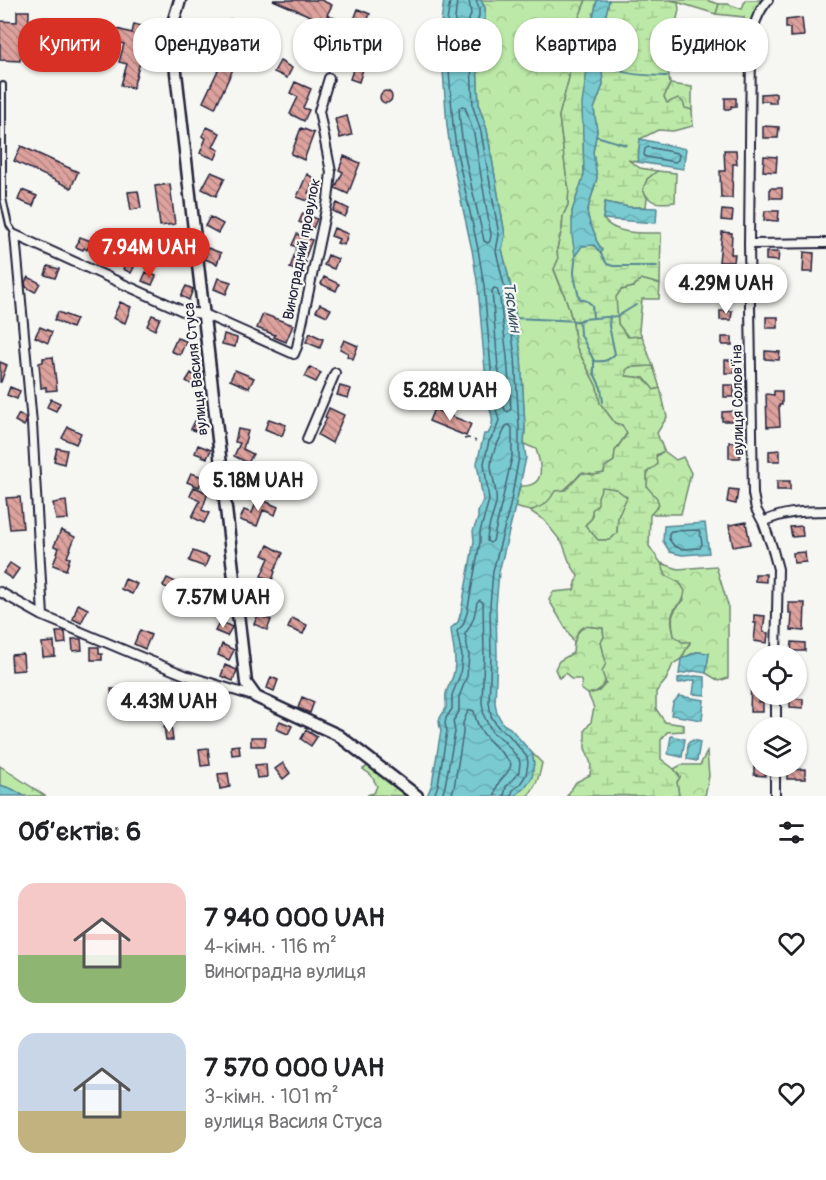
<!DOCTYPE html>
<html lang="uk">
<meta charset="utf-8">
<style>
:root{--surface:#fff;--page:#f6f6f6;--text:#202124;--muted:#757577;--accent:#d93025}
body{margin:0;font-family:Pangolin,sans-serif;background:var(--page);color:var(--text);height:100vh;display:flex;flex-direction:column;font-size:22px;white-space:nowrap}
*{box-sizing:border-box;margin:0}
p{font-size:20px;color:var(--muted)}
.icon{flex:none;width:33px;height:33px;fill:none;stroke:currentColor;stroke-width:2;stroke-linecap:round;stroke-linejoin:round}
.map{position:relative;height:796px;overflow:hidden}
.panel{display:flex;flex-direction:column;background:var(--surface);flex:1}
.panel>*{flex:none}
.hud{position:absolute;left:18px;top:18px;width:790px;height:54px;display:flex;gap:12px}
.controls{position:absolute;left:747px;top:645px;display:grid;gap:12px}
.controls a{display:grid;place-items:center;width:60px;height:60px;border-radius:50%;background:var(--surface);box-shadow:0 2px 4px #0004;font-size:30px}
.price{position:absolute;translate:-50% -51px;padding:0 14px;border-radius:21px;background:#fff;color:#222;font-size:20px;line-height:39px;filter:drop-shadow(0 2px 3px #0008)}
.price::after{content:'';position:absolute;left:50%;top:36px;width:18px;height:14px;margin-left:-9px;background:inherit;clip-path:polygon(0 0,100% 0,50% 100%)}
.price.selected{background:var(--accent);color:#fff}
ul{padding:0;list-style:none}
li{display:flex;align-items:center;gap:18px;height:150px;padding:0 18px}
li span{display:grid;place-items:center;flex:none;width:168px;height:120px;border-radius:18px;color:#555}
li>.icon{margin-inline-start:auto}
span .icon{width:72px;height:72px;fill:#fffc;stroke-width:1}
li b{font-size:26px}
h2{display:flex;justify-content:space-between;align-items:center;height:72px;padding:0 18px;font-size:26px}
.pill{padding:0 21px;border-radius:24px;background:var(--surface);box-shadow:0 2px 4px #0004;font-size:21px;line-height:54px}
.pill.selected{background:var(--accent);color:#fff}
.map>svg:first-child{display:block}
.green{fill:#bce9a7;stroke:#6f8671;stroke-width:1.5}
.forest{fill:url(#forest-crowns);stroke:#6f8671;stroke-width:1.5}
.wetland{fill:url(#wetland-marsh);stroke:#6f8671;stroke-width:1.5;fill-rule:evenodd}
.water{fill:url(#water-waves);stroke:#568795;stroke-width:1.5}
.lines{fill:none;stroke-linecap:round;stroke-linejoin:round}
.shore{stroke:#456677;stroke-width:1.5}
.stream{stroke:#568795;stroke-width:2}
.building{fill:url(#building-back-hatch);stroke:#22223b;stroke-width:1.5}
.lane-casing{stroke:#22223b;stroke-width:8}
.street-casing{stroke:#22223b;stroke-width:12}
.secondary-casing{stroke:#22223b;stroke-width:15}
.path{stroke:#22223b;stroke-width:1.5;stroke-dasharray:6 4.5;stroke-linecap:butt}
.lane{stroke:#f6f6f2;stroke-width:4}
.street{stroke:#f6f6f2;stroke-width:8}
.secondary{stroke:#f6f6f2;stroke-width:10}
.labels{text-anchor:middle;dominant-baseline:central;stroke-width:4.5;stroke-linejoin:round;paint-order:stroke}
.street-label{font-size:15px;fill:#22223b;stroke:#f6f6f2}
.water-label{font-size:16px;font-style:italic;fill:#3c5568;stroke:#f6f6f2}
</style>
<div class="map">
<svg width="826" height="796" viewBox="0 0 826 796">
<defs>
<pattern id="forest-crowns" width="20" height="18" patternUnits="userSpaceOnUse" patternTransform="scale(1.5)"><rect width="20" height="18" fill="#bce9a7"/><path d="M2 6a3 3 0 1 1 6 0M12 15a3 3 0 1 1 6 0" fill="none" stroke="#a1c891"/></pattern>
<pattern id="wetland-marsh" width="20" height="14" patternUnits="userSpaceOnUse" patternTransform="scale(1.5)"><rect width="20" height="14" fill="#bce9a7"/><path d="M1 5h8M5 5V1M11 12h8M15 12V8" fill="none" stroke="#a1c891"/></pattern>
<pattern id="water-waves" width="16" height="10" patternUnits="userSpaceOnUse" patternTransform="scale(1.5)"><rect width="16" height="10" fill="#79cbd1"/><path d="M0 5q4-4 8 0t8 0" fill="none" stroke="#68aeb4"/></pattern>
<pattern id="building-back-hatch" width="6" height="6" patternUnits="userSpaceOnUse" patternTransform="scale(1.5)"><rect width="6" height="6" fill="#dda29d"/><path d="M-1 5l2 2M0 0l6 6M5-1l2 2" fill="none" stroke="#b38481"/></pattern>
</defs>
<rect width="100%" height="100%" fill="#f6f6f2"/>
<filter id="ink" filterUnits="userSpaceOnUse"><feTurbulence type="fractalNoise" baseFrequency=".0167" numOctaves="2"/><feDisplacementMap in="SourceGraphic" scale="12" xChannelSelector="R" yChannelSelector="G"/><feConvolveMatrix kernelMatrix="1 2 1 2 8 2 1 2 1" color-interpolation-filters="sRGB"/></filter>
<g filter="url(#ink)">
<path class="green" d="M670 0H706L719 4 716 14Z"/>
<path class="forest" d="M481 0H586L574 30 575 46 570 59 569 78 559 116 566 174 569 188 568 205 563 216 562 229 557 249 558 260 554 270 567 302 573 323 576 346 597 387 600 403 615 423 622 425 627 433 615 451 614 461 605 467 604 473 594 475 581 473C572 484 545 509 530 510 526 511 520 508 515 507L520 486C546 487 542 467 536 449L524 444 525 428 521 356 513 296 502 249 505 235 487 130 479 106 476 42 485 17V8Z
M745 0H762L756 8 745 37 758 36 766 42 765 58H757L756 64 744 68V17L716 14 719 4H728L742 9Z
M670 84 692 87V110L684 108 673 101 667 103 664 97Z
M657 171 676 173 675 202C660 203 651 206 643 190L647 179Z
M641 279 660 284 659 299H642L639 330 642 336 628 337 618 324 615 297 621 290 633 287Z
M653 366 660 388 654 390 644 378 626 376 625 370 630 367Z
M664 451 676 460 683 457 691 473 681 514H650C647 492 640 464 664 451Z
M602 486 616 489 628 497 618 517 617 533 610 540H598L585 525 592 518V510Z
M661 563 678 569 716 566 728 605V678L719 681 706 673 709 653 696 652 681 659 690 643 682 642 674 636C671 618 670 613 684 600L680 583 666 576Z
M585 626 603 628 604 638 601 642C605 656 614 683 597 691 595 693 591 693 588 694L581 689 582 684 580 679H571L566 673 559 678 555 669 559 661 573 653C574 640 574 634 585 626Z
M707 752 709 776 705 796H679L677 782 680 777 674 769 681 765H700Z
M373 763 417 796 367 795 374 793 377 786 371 775 363 769Z
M0 766 45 796H24L12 789 0 785Z"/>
<path class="wetland" d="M586 0H597L591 27 583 125 584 175 572 211 575 255 582 246 594 245 601 254 602 250 596 240 595 234 590 224 587 212 597 178 593 152 597 131 594 109 603 85 600 45 609 0H670L678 2 679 10 667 61 670 84 664 97 667 103 678 98 683 102 685 108 692 110 693 126 673 131 658 130 640 139 638 162 628 160 640 168 657 171 647 179 643 190 647 198 646 207H629L605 202 603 219C616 235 641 233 661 233L660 284 641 279 633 287 621 290 616 297 618 324 628 337 642 336 653 366 630 367 626 370V376L644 378 654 390 660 388 667 417 657 433 664 451 656 455 657 465 647 472V487L657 498 659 505 650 515 649 546 661 563 666 576 680 583 685 591C683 603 682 599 676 607 669 616 672 626 674 636L682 642H690L681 659 673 664 666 680 656 692V709L665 722 684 725V731L667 732 661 740V759L674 769 680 777 677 782 679 796H567L576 782 590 775 591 764 585 748V730L591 722 594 708 588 694 599 691 606 683 602 672 606 663 601 642 604 637 603 628 585 626 578 631 574 643 549 600 553 592 574 590 578 576 569 561 563 544 544 520 530 511C543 506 548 504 555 491L566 490 582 473 594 475 604 473 605 467 614 461 615 451 627 434 622 425 615 423 600 403 597 387 576 346 573 323 567 302 554 269 558 260 557 249 562 229 563 216 568 205 569 188 566 174 559 116 569 78 570 59 575 46 574 30ZM602 487 616 489 627 497 618 517 617 533 610 540H598L585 525 592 518V510L598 504V497Z
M532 753 542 763C540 775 536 787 528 796H515C527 786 535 770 532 753Z"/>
<path class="water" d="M444 0H481L485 8V17L476 42 479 106 487 130 505 235 502 249 513 296 521 356 525 428 524 444 526 458 515 507 499 572 496 606 497 655 495 703 497 713 503 724 510 728 532 753 534 763 532 778 524 788 515 796H427L432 784 441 730C436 717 442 717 446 708 447 704 445 698 446 694 447 688 451 682 453 676 458 660 452 644 451 628L458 622 461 612 474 541 473 531 478 518V512L483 500 477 463 484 434H488C498 418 488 411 486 395L489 392 485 370 478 287 472 250 451 154 447 126 440 29Z
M597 0H609C606 19 595 47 605 65L602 70 603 85 594 109 597 131 593 152 597 178 587 212 590 224 595 234 596 240 602 250 601 254 594 245 582 246 575 256 572 235V211L584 175 582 104 592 35 591 27Z
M640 139 686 149 683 169 638 162Z
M605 202 629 207 657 208 656 223 603 219Z
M705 523 709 553 682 555 670 552 663 541 664 526Z
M696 652 709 653 706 673 694 671 679 674 681 659Z
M695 676 705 677V695L693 694 695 680C689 680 684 683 678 683V678Z
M679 696 704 700 702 720 671 715 673 703Z
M671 736 685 739 682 757 668 754Z
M693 740 700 742 697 761 687 759 688 743Z
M0 785 12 789 24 796H0Z"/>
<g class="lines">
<path class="shore" d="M457 0 454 29 457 68 460 71 463 68 462 41 471 14 469 0
M476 0 479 9V16L470 42 473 107 481 132 499 235 496 251 507 298 515 357 519 427V457L510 506 493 571 490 606 491 655 489 702 491 716 498 727 507 733 527 757 528 763 526 775 520 784 513 790 511 796
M462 106 465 107 474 134 491 235 490 241 488 243 484 241C475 197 461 153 459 108Z
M648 147 677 153 679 155 678 160 675 162 646 157 644 155 645 149Z
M494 288 497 289 500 299 507 357 511 409 508 412 505 410 501 400 503 391 498 368 492 291Z
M509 425 512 428V457L493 541 490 543 487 541C487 528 493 516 496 504 498 492 492 478 491 466 491 450 501 440 506 426Z
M698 530 700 532 702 544 700 548 682 549 674 546 669 539V533L671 531Z
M434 796 438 785 447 731 445 724 446 718 452 709V695L460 675 462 656 457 631 463 625 467 613 480 542V532L489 500 484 463 489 441 495 433 499 420 493 399 495 391 491 369 484 286 478 249 457 153 453 125 446 29 450 0
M442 796 445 786 455 732 453 721 459 712V697L467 676 469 656 465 634C473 624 475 614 477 602L480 600 483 603 484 655 482 702 484 716 492 732 502 739 519 759 520 763 519 772 506 787 504 796
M451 796 454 788 463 733V723L468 711 471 710 474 711C479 739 496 743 511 764 509 778 496 776 495 796"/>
<path class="stream" d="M605 65C624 76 647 75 668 76
M596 136 626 145
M601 254 607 264 613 266H657
M575 256C576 262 574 266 574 272 574 276 578 295 580 299L587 301 592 305 593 318
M515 318 579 321 583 319 618 316 636 305
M579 321 580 333 594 361C604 362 608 361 615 354L609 326 610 316
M594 362V373L601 388 603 402"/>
</g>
<path class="building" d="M273 0H321L332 5 327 15 352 25 358 9 370 14 359 42 337 33 335 37 318 30 322 21Z
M17 11H29L28 58H20V61L0 60V21L17 22Z
M802 18 804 36 790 37V28H786V20Z
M230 19 243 25 231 52 239 56 215 108 203 102 227 51 217 46Z
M134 24 149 28 133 88 121 85 127 64 119 62 124 44 113 41 117 29 132 33Z
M725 37 737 38V47H724Z
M310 48 324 54 321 63 307 58Z
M280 61 292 68 287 78 274 72Z
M355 64 364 66 359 82 350 79Z
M295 82 311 89 303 108 309 110 304 121 290 114 298 97 290 93Z
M380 97a6 6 0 1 1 12 0a6 6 0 1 1-12 0Z
M776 93V103H769V101H761V94Z
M725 98H736V107L731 106V109H725Z
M347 116 352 135 340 138 335 119Z
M763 126 779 127 778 138H763Z
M207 127 220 133 213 147 219 150 215 159 200 153 206 138 202 136Z
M301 128 314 133 304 160 291 154Z
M21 146 78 172 71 188 14 161Z
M724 150H736L737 164H733L732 198H721L720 171H725Z
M344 156 360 163 348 194 335 188 343 172 339 170Z
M764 156 777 157 776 172 763 171Z
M211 172 225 178 216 196 202 189Z
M307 174 315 179 308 193 311 194 308 201 297 197Z
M170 184 175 224 160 226 155 186Z
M770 188H782V198H770Z
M22 190 37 196 33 206 18 200Z
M138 191 141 208 131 210 128 192Z
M337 203 349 209 345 217 333 211Z
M722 210 733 211 732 221 721 220Z
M765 211H779L778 221 764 220Z
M303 213 317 219 313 228 299 222Z
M210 217 223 224 218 233 205 226Z
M334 228 348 234 344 245 337 243 339 239 331 236Z
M722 232 732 233 731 254H735L734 262H719Z
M297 234 312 240 304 261 306 262 302 273 290 268 297 247 292 245Z
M80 237 91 241 87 250 84 248 83 250 76 247Z
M173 241 184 245 181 253 170 248Z
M208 248 221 253 217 264 205 259Z
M103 249 111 252 106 262 99 259Z
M766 252H779L778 261 766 260Z
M804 252 814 253 813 272H803Z
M328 255 338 259 334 269 324 265Z
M128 259 136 263 131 273 123 269Z
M48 266 59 269 55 278 45 275Z
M146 272 156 276 152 285 142 281Z
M28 277 40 283 35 292 26 287 25 282Z
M324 277 339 284 336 291 321 284Z
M218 278 231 282 226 294 214 289Z
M765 283H775L776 292H765Z
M186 286 193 289 189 300 181 296Z
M722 286 733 287V296L722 295Z
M120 302 131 307 125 323 113 318Z
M320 304 331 309 327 316 316 311Z
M720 311H732L731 320H720Z
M58 312 76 319 72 328 54 320Z
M263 314 293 325 286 342 274 337 275 335 257 328Z
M152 315 160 318 155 330 147 326Z
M766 317H778V328H766Z
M40 327 52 332 48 343 35 337Z
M310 333 323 339 320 348 306 342Z
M224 334 237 338 235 347 222 344Z
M722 337H732V345H722Z
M177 338 186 341 180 355 171 351Z
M344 340 358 346 353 359 347 356 348 353 340 349Z
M765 351 780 352 779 360 765 359Z
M53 357 57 390 46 391V387L41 388 39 363 43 362V358Z
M725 360H734V373H725Z
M0 362 7 365 1 382H0Z
M310 367 321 373 316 382 305 377Z
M235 370 254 378 249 388 230 380Z
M191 373 202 380 197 388 186 381Z
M724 385H734V397H724Z
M340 386 351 389 348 398 337 395Z
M10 387 20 391 17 399 7 395Z
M774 391H782V405H779L780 426 767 427 766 394 774 395Z
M51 399 60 403 56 411 47 407Z
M329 408 344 415 332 443 318 435 327 418 325 417Z
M434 409 471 424 466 436 429 421Z
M737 411V421H722V412Z
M19 414 25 417 26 422 24 426 15 421Z
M269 419 286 425 282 436 265 429Z
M195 421 206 426 203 434 191 429Z
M68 427 81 433 76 444 62 438Z
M238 429 248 431 243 449 253 454 248 463 234 456 240 443 235 442Z
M740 441V458H729V442Z
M198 445 211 450 207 458 195 453Z
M57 448 67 450 64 464 54 461Z
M780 450V461H769V451Z
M239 471 249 476 246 482 236 477Z
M191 473 203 477 199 487 187 482Z
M777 481H790V490H777Z
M194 487 208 493 202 510 209 513 204 523 192 517 200 501 190 496Z
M729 489 738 490 736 504 727 502Z
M20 497 23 528 10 529 6 498Z
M258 498 278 507 275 515 263 510 257 526 240 520 244 510 252 513Z
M66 501 68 519 56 520 53 503Z
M746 522 750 544 733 547 729 525Z
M802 526 803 536 792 537 790 527Z
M61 530 75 537 67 557 70 558 66 570 53 565 59 548 54 546Z
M268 545 283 553 274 571 275 572 272 580 261 576 269 558 263 555Z
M193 551 209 557 205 567 189 561Z
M805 552 806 562 794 563 793 553Z
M10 563 19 569 12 579 3 573Z
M755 574H766V582L755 581Z
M167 578 180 584 176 592 163 586Z
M125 579 137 584 132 594 121 589Z
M253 585 264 590 260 598 249 593Z
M202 595 213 600 209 610 198 605Z
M789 603H805L804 631 791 630 792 613H789Z
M78 604 88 609 81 623 73 619Z
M258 615 271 620 267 630 254 624Z
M754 615 765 616 763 632 768 633 767 643 754 641 756 623H754Z
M292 618 307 625 303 634 288 628Z
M220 621 232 627 227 636 215 631Z
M140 630 151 635 145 649 134 644Z
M56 632H65L66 643 58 644Z
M72 639H81L82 650 73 651Z
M54 642 55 656 43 657 42 643Z
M792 642 805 643V651H791Z
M222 644 234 650 229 660 218 655Z
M91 647H99V654H102V660H91Z
M23 654 24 670 12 671 11 655Z
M225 665 237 670 233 681 221 676Z
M271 677 278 680 274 691 267 688Z
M751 682H758V702H763V712H750Z
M111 689H128V700H112Z
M302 697 314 702 310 713 298 708Z
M144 698H153L154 716H145Z
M790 698 803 699V708L790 707Z
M280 721 292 726 288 734 276 729Z
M171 725 173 740H166L164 726Z
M306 730 317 737 311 746 301 739Z
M251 737H266L265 746H251Z
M239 745 240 754 232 755 231 746Z
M208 748 210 765 201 766 199 749Z
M283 763 290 773 283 779 275 769Z
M266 764 267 777 257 778 255 765Z
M754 767H765V776L754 775Z
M805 769V779H787V770Z
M228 773 230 787 220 789 218 774Z"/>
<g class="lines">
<defs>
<path id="lane" d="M3 85V198L9 225 15 234"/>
<path id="street" d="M768 0C757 13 752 28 751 45L749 244 753 494 756 509 763 522 772 547 778 569 776 656
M749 244 826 243
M307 439 335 373
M763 522C785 511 803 512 826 511
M0 592 43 616 148 660 185 675 256 697
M43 616 32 423 15 235 185 312 204 314 294 354 297 347 328 200 331 172 319 111 329 78
M776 728V694
M775 796V766"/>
<path id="secondary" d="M180 0 171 29 246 683 256 697 338 735 417 796"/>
</defs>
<use href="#lane" class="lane-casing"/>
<use href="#street" class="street-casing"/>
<use href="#secondary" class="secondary-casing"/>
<path class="path" d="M464 439 468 438 476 441"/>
<use href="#lane" class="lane"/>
<use href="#street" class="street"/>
<use href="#secondary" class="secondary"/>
</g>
</g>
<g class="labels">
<g class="street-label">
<text transform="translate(302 249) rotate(-79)">Виноградний провулок</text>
<text transform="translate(196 369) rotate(-96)">вулиця Василя Стуса</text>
<text transform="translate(738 400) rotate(-91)">вулиця Солов'їна</text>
</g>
<g class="water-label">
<text transform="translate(512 307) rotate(82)">Тясмин</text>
</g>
</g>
</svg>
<div class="controls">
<a><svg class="icon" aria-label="locate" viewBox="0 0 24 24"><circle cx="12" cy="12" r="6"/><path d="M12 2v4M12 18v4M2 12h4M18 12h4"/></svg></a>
<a><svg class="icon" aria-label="layers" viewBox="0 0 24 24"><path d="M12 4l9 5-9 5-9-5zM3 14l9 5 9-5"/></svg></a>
</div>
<b class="price selected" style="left:149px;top:279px">7.94M UAH</b>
<b class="price" style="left:726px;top:315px">4.29M UAH</b>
<b class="price" style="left:450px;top:422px">5.28M UAH</b>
<b class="price" style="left:258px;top:512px">5.18M UAH</b>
<b class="price" style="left:223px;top:629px">7.57M UAH</b>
<b class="price" style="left:169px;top:733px">4.43M UAH</b>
<div class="hud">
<a class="pill selected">Купити</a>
<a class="pill">Орендувати</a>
<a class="pill">Фільтри</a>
<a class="pill">Нове</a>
<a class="pill">Квартира</a>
<a class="pill">Будинок</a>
</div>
</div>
<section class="panel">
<h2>Об’єктів: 6<svg class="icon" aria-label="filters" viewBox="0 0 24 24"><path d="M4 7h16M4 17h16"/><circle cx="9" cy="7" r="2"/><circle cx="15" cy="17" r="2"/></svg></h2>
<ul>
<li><span style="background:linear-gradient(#f6c9c9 60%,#8fb573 0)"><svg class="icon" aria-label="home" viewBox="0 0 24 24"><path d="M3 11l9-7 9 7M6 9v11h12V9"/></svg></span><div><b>7 940 000 UAH</b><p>4-кімн. · 116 m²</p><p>Виноградна вулиця</p></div><svg class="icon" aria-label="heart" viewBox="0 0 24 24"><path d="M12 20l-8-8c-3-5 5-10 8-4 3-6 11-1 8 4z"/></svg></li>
<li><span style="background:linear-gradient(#c9d6e8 65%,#c2b280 0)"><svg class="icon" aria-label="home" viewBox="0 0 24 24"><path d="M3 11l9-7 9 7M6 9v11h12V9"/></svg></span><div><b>7 570 000 UAH</b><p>3-кімн. · 101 m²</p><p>вулиця Василя Стуса</p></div><svg class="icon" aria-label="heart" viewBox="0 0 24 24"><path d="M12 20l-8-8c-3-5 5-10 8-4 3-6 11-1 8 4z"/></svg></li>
</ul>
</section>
